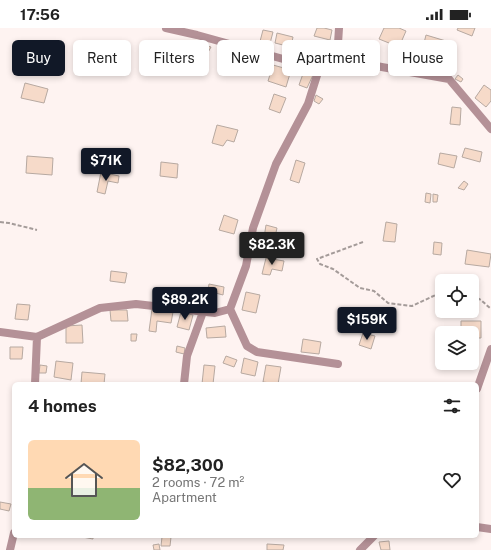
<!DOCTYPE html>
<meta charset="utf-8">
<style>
:root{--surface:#fff;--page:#f6f6f6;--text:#222;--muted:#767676;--line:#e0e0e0;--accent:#111827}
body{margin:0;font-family:"Public Sans",sans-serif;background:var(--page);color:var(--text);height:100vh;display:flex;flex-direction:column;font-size:15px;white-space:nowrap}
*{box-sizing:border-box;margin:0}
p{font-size:13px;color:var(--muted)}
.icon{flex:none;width:22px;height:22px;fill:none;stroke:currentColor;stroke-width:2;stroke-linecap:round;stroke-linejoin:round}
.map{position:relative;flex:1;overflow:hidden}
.side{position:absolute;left:12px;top:354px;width:467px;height:156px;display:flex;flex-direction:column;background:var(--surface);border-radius:6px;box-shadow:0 2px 6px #0003}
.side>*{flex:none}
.guide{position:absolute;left:12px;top:12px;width:467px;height:36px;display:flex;gap:8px}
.tools{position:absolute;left:435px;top:246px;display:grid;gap:8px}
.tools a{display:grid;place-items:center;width:44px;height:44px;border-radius:6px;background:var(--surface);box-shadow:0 2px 6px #0003;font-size:20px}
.price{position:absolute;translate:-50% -34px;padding:0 9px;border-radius:4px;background:var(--accent);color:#fff;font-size:13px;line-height:26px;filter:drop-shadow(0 1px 2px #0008)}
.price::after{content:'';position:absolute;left:50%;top:24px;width:12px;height:9px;margin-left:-6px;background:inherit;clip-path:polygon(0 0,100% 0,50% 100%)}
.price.on{background:#222;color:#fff}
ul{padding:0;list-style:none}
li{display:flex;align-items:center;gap:12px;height:100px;padding:0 16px}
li+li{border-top:1px solid var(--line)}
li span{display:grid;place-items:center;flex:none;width:112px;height:80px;border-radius:6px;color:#555}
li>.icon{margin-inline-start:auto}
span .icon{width:48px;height:48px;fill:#fffc;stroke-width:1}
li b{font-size:17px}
h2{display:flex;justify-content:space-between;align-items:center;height:48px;padding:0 16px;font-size:17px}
.tag{padding:0 14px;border-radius:6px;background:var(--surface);box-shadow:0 2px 6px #0003;font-size:14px;line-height:36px}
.tag.on{background:var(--accent);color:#fff}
.status{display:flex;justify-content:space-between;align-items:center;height:28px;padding:0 20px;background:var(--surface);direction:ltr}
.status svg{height:11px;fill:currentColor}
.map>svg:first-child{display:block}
.building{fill:#f6dac9;stroke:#b7a9a1}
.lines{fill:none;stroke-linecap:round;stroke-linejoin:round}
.path{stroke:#a49b99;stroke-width:2;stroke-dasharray:4 2;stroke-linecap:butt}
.minor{stroke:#b49197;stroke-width:8}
</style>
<div class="status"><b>17:56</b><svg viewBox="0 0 49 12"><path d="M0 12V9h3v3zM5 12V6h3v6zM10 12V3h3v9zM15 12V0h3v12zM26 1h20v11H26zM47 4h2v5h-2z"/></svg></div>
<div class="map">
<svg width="491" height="522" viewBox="0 0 491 522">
<rect width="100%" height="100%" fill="#fef3f1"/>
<path class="building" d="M317 0H324L332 2 330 12 314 8Z
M384 0H399L406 3 399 19 379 11Z
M458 0H475L472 8 457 2Z
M263 2 273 4 268 23 258 21Z
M277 5 293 9 291 19 275 15Z
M426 7 446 13 442 28 422 23Z
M305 13 320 16 317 27 303 25Z
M197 15 211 19 206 28 194 25Z
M273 37 291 42 286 59 268 53Z
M304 43 313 47 307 60 299 57Z
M458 47 463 51 461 54 455 51Z
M25 55 48 61 44 75 21 70Z
M484 57 491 62V73L486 79 475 70Z
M274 66 286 70 280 85 269 81Z
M316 67 323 71 319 76 314 73Z
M452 79 461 80 460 97 450 96Z
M217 97 238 102 234 114 227 112 223 118 212 115Z
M465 120 482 124 480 134 462 129Z
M440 125 457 128 454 140 438 136Z
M27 128 53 130 52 147 26 145Z
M296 132 305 135 299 155 290 152Z
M161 134 178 136 177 150 160 148Z
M101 144 119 148 118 155 108 153 105 166 97 164Z
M464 153 468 156 464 162 458 160Z
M426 165 431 166 430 175 425 174Z
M433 166 438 167 437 174H433Z
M224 187 238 192 234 206 219 202Z
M386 194 397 196 395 214 383 213Z
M266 197 277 200 275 209 285 211 283 220 263 216Z
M434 214 442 215 441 227 433 226Z
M467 222 491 226 489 239 465 236Z
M266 230 284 233 282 243 272 241 270 247 262 246Z
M111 243 127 245 125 255 110 253Z
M209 256 224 259 223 267 208 263Z
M246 264 260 267 256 285 242 282Z
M17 276 30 277 28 292 15 291Z
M152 281 173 284 171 295 157 293 156 304 149 303Z
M110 282H127L128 293H111Z
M181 284 193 287 189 302 177 299Z
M461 293H481V310H472V305H461Z
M82 297 83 315H66V298Z
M225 298 226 309 207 310 206 300Z
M363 305 375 308 371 321 359 317Z
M131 306H137L136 313H131Z
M303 311 321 314 319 326 301 324Z
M177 318 185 320 184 326 176 324Z
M10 319H23L22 331H10Z
M226 328 237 332 234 339 223 335Z
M244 330 258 334 255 348 241 345Z
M56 333 73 335 71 352 54 349Z
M40 337 47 338 46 345H39Z
M204 337 215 338 213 356H202Z
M266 337 281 339 278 356 263 354Z
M82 344 105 346 104 356H81Z
M0 474 11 476 9 483 0 481Z
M77 508H93V511Z
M162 509H171L170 518H161Z
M389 513 390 522H381L379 514Z
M159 516 160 522H154L153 517Z
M267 516 284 517 283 522H267Z"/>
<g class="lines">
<path class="path" d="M0 194 9 195 37 202
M363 214 317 231 320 236 333 241 360 260 374 263 388 275 412 278 442 264
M472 267 481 272 491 281"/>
<path class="minor" d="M166 0 197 7 319 41 337 31 449 51 491 101
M337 31 339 0
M230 281 247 318 257 324 338 336
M0 304 37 309 35 356
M37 309 100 280 136 276 215 285 230 281 246 238 253 200 276 136 308 76 319 41
M184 356 187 328 203 284
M477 361 491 321
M477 499 491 501
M10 522 14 505
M360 522 374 508"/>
</g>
</svg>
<div class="tools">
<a><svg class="icon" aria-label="locate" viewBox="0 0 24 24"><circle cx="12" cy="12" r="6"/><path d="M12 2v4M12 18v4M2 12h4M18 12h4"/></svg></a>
<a><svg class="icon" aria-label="layers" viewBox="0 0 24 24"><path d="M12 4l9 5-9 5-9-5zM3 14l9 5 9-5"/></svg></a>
</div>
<b class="price" style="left:106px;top:154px">$71K</b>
<b class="price on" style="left:272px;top:238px">$82.3K</b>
<b class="price" style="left:185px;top:293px">$89.2K</b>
<b class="price" style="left:367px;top:313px">$159K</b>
<div class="guide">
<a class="tag on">Buy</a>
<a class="tag">Rent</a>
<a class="tag">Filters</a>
<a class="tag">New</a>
<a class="tag">Apartment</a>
<a class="tag">House</a>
</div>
<section class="side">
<h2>4 homes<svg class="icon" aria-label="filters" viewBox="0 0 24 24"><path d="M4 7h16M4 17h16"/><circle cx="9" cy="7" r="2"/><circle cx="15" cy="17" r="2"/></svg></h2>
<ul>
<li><span style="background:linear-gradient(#ffd9b3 60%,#8fb573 0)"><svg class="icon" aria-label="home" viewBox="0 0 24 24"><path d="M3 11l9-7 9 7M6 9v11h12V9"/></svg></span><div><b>$82,300</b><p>2 rooms · 72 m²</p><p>Apartment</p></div><svg class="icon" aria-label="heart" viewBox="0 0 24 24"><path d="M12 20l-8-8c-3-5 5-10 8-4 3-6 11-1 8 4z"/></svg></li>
</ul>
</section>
</div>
